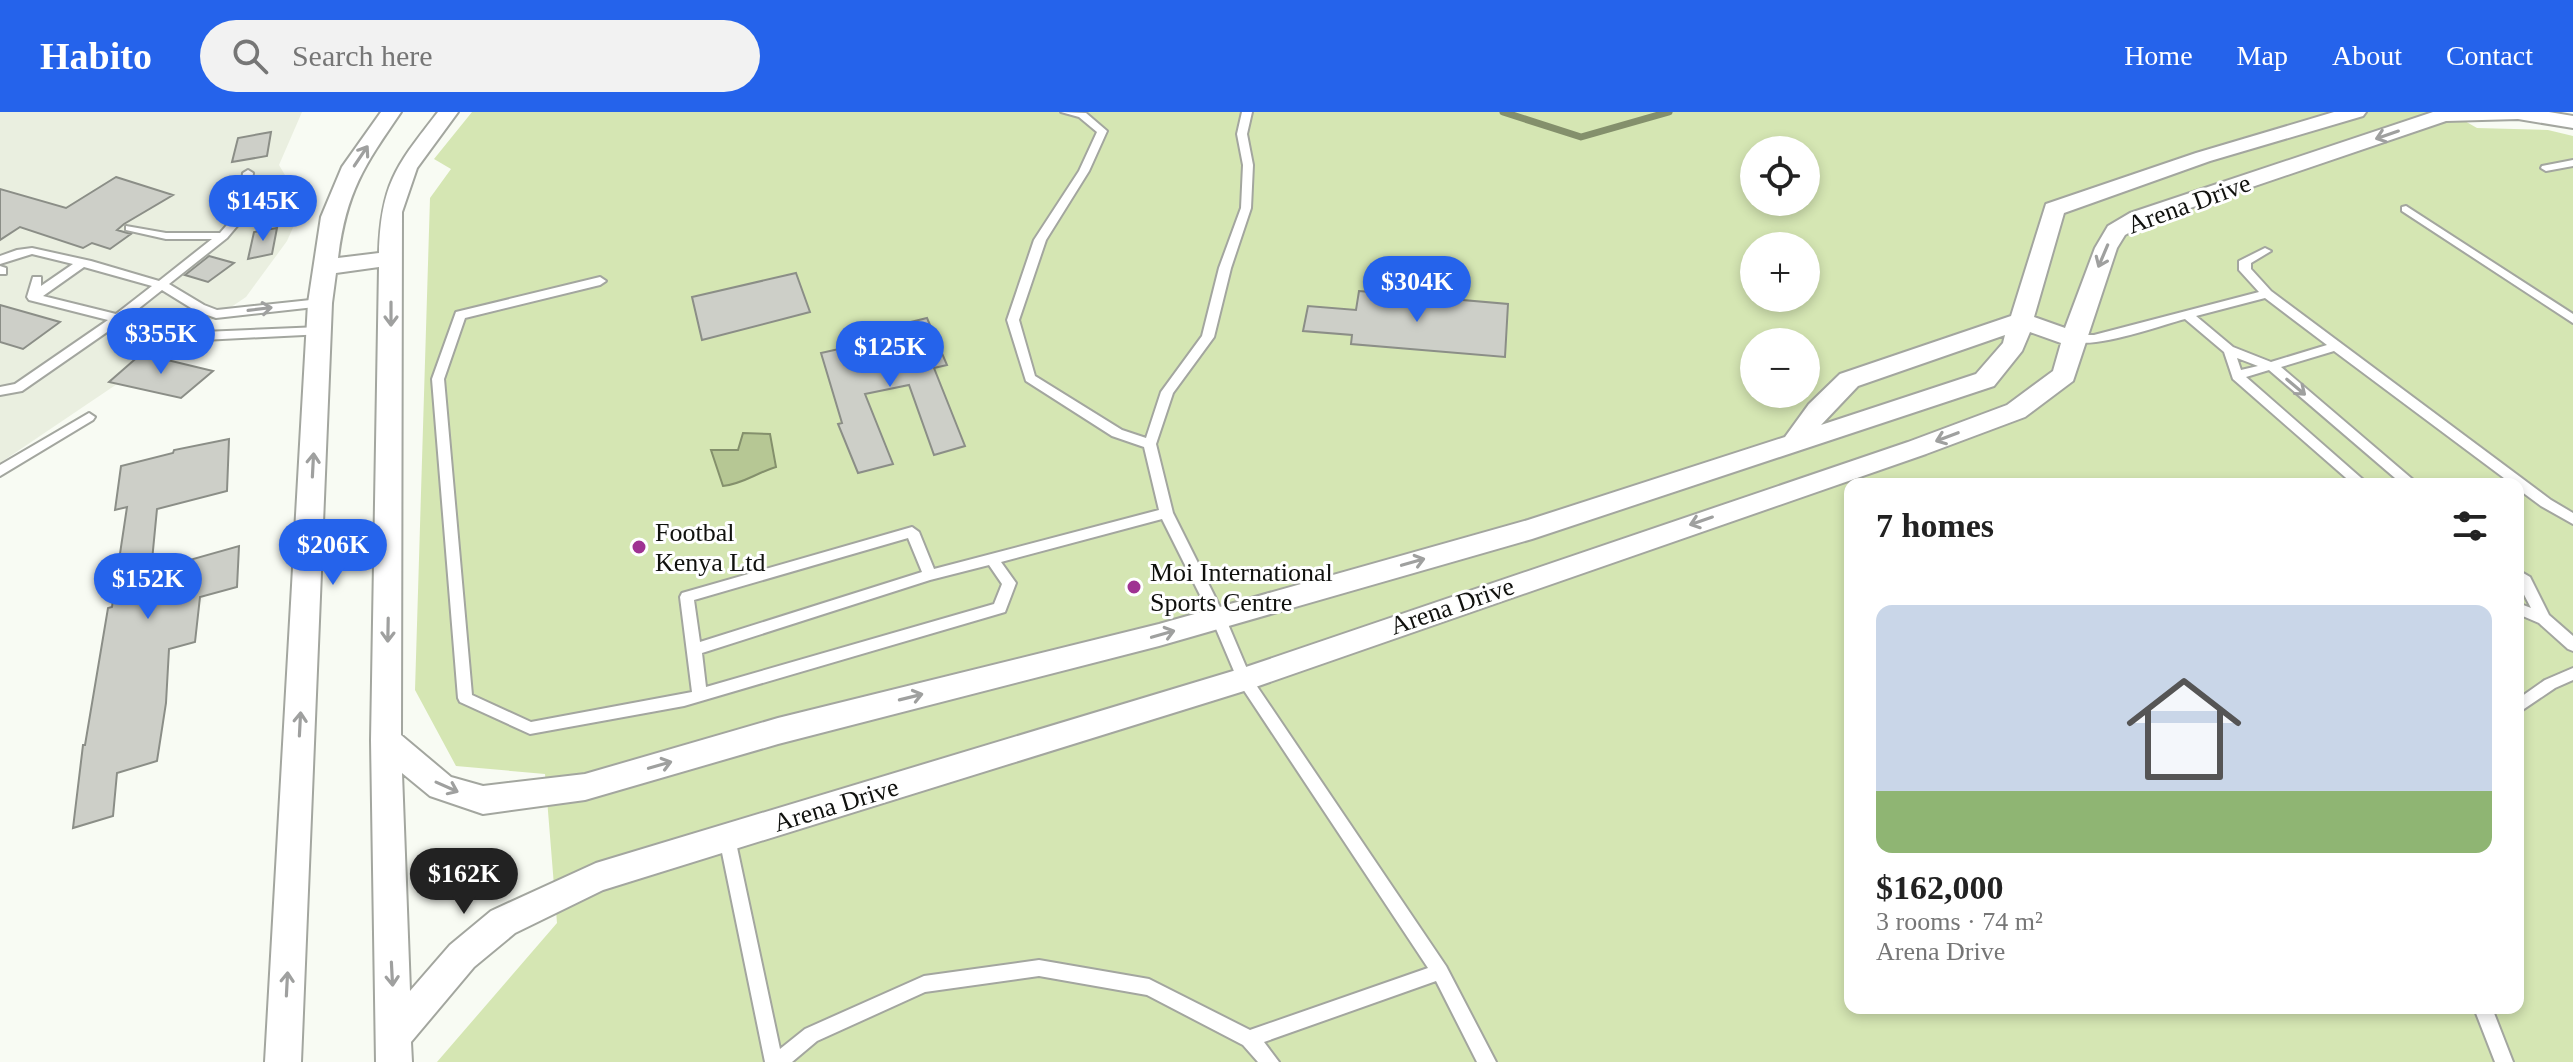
<!DOCTYPE html>
<meta charset="utf-8">
<style>
:root{--surface:#fff;--page:#f2f2f2;--text:#222;--muted:#767676;--accent:#2563eb}
body{margin:0;font-family:Georgia,serif;background:var(--page);color:var(--text);height:100vh;display:flex;flex-direction:column;font-size:30px;white-space:nowrap}
*{box-sizing:border-box;margin:0}
p{font-size:26px;color:var(--muted)}
.icon{flex:none;width:44px;height:44px;fill:none;stroke:currentColor;stroke-width:2;stroke-linecap:round;stroke-linejoin:round}
.map{position:relative;flex:1;overflow:hidden}
.side{position:absolute;left:1844px;top:366px;width:680px;height:536px;display:flex;flex-direction:column;background:var(--surface);border-radius:16px;box-shadow:0 4px 12px #0003}
.side>*{flex:none}
.controls{position:absolute;left:1740px;top:24px;display:grid;gap:16px}
.controls a{display:grid;place-items:center;width:80px;height:80px;border-radius:50%;background:var(--surface);box-shadow:0 4px 12px #0003;font-size:40px}
.price{position:absolute;translate:-50% -68px;padding:0 18px;border-radius:28px;background:var(--accent);color:#fff;font-size:26px;line-height:52px;filter:drop-shadow(0 2px 4px #0008)}
.price::after{content:'';position:absolute;left:50%;top:48px;width:24px;height:18px;margin-left:-12px;background:inherit;clip-path:polygon(0 0,100% 0,50% 100%)}
.price.selected{background:#222;color:#fff}
ul{padding:0;list-style:none}
li{display:grid;align-content:center;gap:16px;height:424px;padding:0 32px}
li span{display:grid;place-items:center;height:248px;border-radius:16px;color:#555}
li>.icon{margin-inline-start:auto}
span .icon{width:144px;height:144px;fill:#fffc;stroke-width:1}
li b{font-size:34px}
h2{display:flex;justify-content:space-between;align-items:center;height:96px;padding:0 32px;font-size:34px}
header{display:flex;align-items:center;gap:48px;box-sizing:border-box;height:112px;padding:0 40px;background:var(--accent);color:#fff}
header strong{font-size:38px}
nav{display:flex;gap:44px;margin-inline-start:auto;font-size:28px}
.search{width:560px;height:72px;background:var(--page);display:flex;align-items:center;gap:20px;box-sizing:border-box;padding:0 28px;border-radius:44px;color:var(--muted);font-size:30px}
.map>svg:first-child{display:block}
.built{fill:#eaefe0}
.green{fill:#d5e6b3;fill-rule:evenodd}
.water{fill:#b6c794;stroke:#84906c;stroke-width:2}
.lines{fill:none;stroke-linecap:round;stroke-linejoin:round}
.stream{stroke:#84906c;stroke-width:7}
.building{fill:#cdcfc8;stroke:#8b8e87;stroke-width:2}
.service-casing{stroke:#a3a69f;stroke-width:4}
.minor-casing{stroke:#a3a69f;stroke-width:4}
.service{fill:#fff;fill-rule:evenodd}
.minor{fill:#fff;fill-rule:evenodd}
.oneway{stroke:#9fa09f}
.poi-dot{fill:#9f3292;stroke:#fff;stroke-width:3}
.labels{text-anchor:middle;dominant-baseline:central;stroke-width:6;stroke-linejoin:round;paint-order:stroke}
.street-label{font-size:26px;fill:#10110e;stroke:#fff}
.poi-label{font-size:26px;fill:#10110e;stroke:#fff;text-anchor:start}
</style>
<header>
<strong>Habito</strong>
<div class="search"><svg class="icon" aria-label="search" viewBox="0 0 24 24"><circle cx="10" cy="10" r="6"/><path d="M15 15l6 6"/></svg>Search here</div>
<nav><a>Home</a><a>Map</a><a>About</a><a>Contact</a></nav>
</header>
<div class="map">
<svg width="2573" height="950" viewBox="0 0 2573 950">
<rect width="100%" height="100%" fill="#f8fbf3"/>
<path class="built" d="M0 0H302L279 53 303 93 287 129 246 185 0 351Z"/>
<path class="green" d="M472 0H2449L2477 16 2548 18 2573 24V950H437L557 811 545 662 456 654 415 578 430 86 451 57 434 47ZM1754 38H1806V90H1754ZM1754 134H1806V186H1754ZM1754 230H1806V282H1754ZM1850 372H2518V896H1850Z"/>
<path class="water" d="M743 321 770 322 776 355C756 361 743 372 723 374L711 338H738Z"/>
<g class="lines">
<path class="stream" d="M1503 0 1581 25 1669 0"/>
</g>
<path class="building" d="M271 20 267 44 232 50 238 26Z
M116 65 173 83 124 112 117 118 131 122 110 137 92 131 83 136 20 115 0 128V77L66 96Z
M277 116 272 142 248 147 254 120Z
M209 144 234 151 208 170 185 163Z
M796 161 810 200 702 228 692 185Z
M1359 179 1508 192 1505 245 1351 232 1352 223 1303 219 1308 194 1356 198Z
M0 193 60 210 23 237 0 230Z
M927 206 947 253 934 256 965 334 934 343 909 273 865 282 893 352 858 361 838 312 842 311 821 241 861 232 858 223Z
M141 242 159 246 213 259 181 286 109 270Z
M229 327 227 379 157 397 151 459 239 434 237 475 200 485 195 530 169 537 166 591 157 649 117 661 113 704 73 716 83 633H85L108 496 112 495 127 395 115 398 121 354 173 341 174 338Z"/>
<g class="lines">
<defs>
<path id="service" d="M1061 0 1086 1 1107 19 1089 59 1046 128 1019 208 1035 264 1122 318 1146 326 1161 280 1202 224 1219 156 1241 96 1243 53 1237 22 1242 0H1252L1247 22 1253 53 1251 96 1231 156 1214 225 1173 281 1156 332 1173 401 1225 505 1250 564 1446 854 1496 950H1477L1436 869 1264 930 1279 950H1258L1243 933 1147 883 1039 864 925 880 817 929 792 950H765L719 726 721 721 727 719 733 721 735 726 780 937 805 917 924 864 1039 848 1149 867 1250 918 1428 856 1239 571 1211 505 1162 407 1001 450 1016 471 1005 500 684 594 530 622 460 590 458 586 432 267 456 200 600 165 606 169 600 173 465 206 444 267 472 583 531 610 692 580 680 485 682 481 912 415 919 420 934 457 1159 398 1144 335 1112 324 1026 269 1007 208 1034 128 1079 59 1097 20 1079 5ZM908 426 922 460 700 530 694 488ZM989 453 1002 472 994 492 706 575 702 541 930 468Z
M2573 48V54L2546 59 2541 56 2542 54Z
M248 58 253 61 248 101 227 126 169 172 204 193 217 198 320 187 324 188V194L216 206 196 199 162 178 128 205 170 216 203 220 320 215 326 219 324 222 203 228 170 224 120 211 22 279 0 283V275L15 272 108 208 29 188 27 185 33 165H41V174L73 152 32 142 0 152V144L17 138 32 136 91 149 159 169 212 127H166L126 118V114L166 121H220L239 99 243 61ZM84 155 152 174 116 202 43 184Z
M2406 94 2573 202V211L2402 99V95Z
M2265 136 2271 139 2251 151V157L2271 179 2551 388 2573 401V412L2541 394 2518 377V372H2512L2334 239 2281 255 2418 372H2402L2269 258 2246 265 2368 372H2353L2233 267 2224 240 2185 207C2161 213 2086 241 2068 227L2074 223H2094L2259 180 2239 158V149ZM2265 186 2327 233 2271 250 2233 235 2196 204ZM2237 246 2258 254 2241 258Z
M0 154 6 156V162H0Z
M89 301 95 305 93 308 0 364V353Z
M2518 458 2530 465 2549 503 2573 524V539L2568 537 2539 511 2518 502V491L2531 496 2518 471Z
M2573 556V568L2555 576 2518 601V587L2545 568Z
M2474 896H2492L2513 950H2495Z"/>
<path id="minor" d="M381 0H401C364 54 346 80 338 146L379 141C381 71 397 53 438 0H458L417 56 402 100 401 623 451 665 483 674 585 662 778 606 1159 512 1528 408 1785 325 1809 292 1840 262 2011 204 2046 92 2196 41 2334 0H2366L2363 4 2210 49 2064 101 2034 205 2065 216 2095 136 2108 114 2130 101 2433 0H2549L2573 4V16L2518 7 2446 9 2146 111 2125 123 2117 136 2073 269 2025 305 1926 342 1244 579 603 778 515 821 474 855 411 930 412 950H376L371 628 379 155 336 161 332 191 301 950H265L308 191 321 105 342 55ZM2030 220 2061 231 2053 259 2007 293 1908 330 1243 556 596 751 491 799 450 833 410 879 402 661 430 684 483 702 585 688 778 632 1159 534 1532 427 1994 274 2022 239ZM2005 223 2003 231 1976 262 1821 313 1858 274Z"/>
</defs>
<use href="#service" class="service-casing"/>
<use href="#minor" class="minor-casing"/>
<use href="#service" class="service"/>
<use href="#minor" class="minor"/>
</g>
<defs><path id="oneway-shaft" d="M-6 0H5M1.5-3L5.5 0L1.5 3" fill="none" stroke-width="1.6" stroke-linecap="round" stroke-linejoin="round" transform="scale(2)"/></defs>
<g class="oneway">
<use href="#oneway-shaft" transform="translate(2387 23) rotate(161)"/>
<use href="#oneway-shaft" transform="translate(361 44) rotate(-56)"/>
<use href="#oneway-shaft" transform="translate(2103 144) rotate(113)"/>
<use href="#oneway-shaft" transform="translate(260 197) rotate(-7)"/>
<use href="#oneway-shaft" transform="translate(391 202) rotate(90)"/>
<use href="#oneway-shaft" transform="translate(2296 275) rotate(40)"/>
<use href="#oneway-shaft" transform="translate(1947 325) rotate(159)"/>
<use href="#oneway-shaft" transform="translate(313 353) rotate(-87)"/>
<use href="#oneway-shaft" transform="translate(1701 409) rotate(161)"/>
<use href="#oneway-shaft" transform="translate(1413 450) rotate(-16)"/>
<use href="#oneway-shaft" transform="translate(388 518) rotate(91)"/>
<use href="#oneway-shaft" transform="translate(1163 522) rotate(-16)"/>
<use href="#oneway-shaft" transform="translate(911 585) rotate(-14)"/>
<use href="#oneway-shaft" transform="translate(300 612) rotate(-87)"/>
<use href="#oneway-shaft" transform="translate(660 653) rotate(-16)"/>
<use href="#oneway-shaft" transform="translate(447 675) rotate(24)"/>
<use href="#oneway-shaft" transform="translate(392 862) rotate(87)"/>
<use href="#oneway-shaft" transform="translate(287 872) rotate(-87)"/>
</g>
<g class="poi-dot">
<circle cx="639" cy="435" r="8"/>
<circle cx="1134" cy="475" r="8"/>
</g>
<g class="labels">
<g class="street-label">
<text transform="translate(2189 92) rotate(-20)">Arena Drive</text>
<text transform="translate(1452 494) rotate(-19)">Arena Drive</text>
<text transform="translate(836 693) rotate(-17)">Arena Drive</text>
</g>
<g class="poi-label">
<text x="655" y="420">Footbal<tspan x="655" dy="30">Kenya Ltd</tspan></text>
<text x="1150" y="460">Moi International<tspan x="1150" dy="30">Sports Centre</tspan></text>
</g>
</g>
</svg>
<div class="controls">
<a><svg class="icon" aria-label="locate" viewBox="0 0 24 24"><circle cx="12" cy="12" r="6"/><path d="M12 2v4M12 18v4M2 12h4M18 12h4"/></svg></a>
<a>+</a>
<a>−</a>
</div>
<b class="price" style="left:263px;top:131px">$145K</b>
<b class="price" style="left:1417px;top:212px">$304K</b>
<b class="price" style="left:161px;top:264px">$355K</b>
<b class="price" style="left:890px;top:277px">$125K</b>
<b class="price" style="left:333px;top:475px">$206K</b>
<b class="price" style="left:148px;top:509px">$152K</b>
<b class="price selected" style="left:464px;top:804px">$162K</b>
<section class="side">
<h2>7 homes<svg class="icon" aria-label="filters" viewBox="0 0 24 24"><path d="M4 7h16M4 17h16"/><circle cx="9" cy="7" r="2"/><circle cx="15" cy="17" r="2"/></svg></h2>
<ul>
<li><span style="background:linear-gradient(#c9d6e8 75%,#8fb573 0)"><svg class="icon" aria-label="home" viewBox="0 0 24 24"><path d="M3 11l9-7 9 7M6 9v11h12V9"/></svg></span><div><b>$162,000</b><p>3 rooms · 74 m²</p><p>Arena Drive</p></div></li>
</ul>
</section>
</div>
